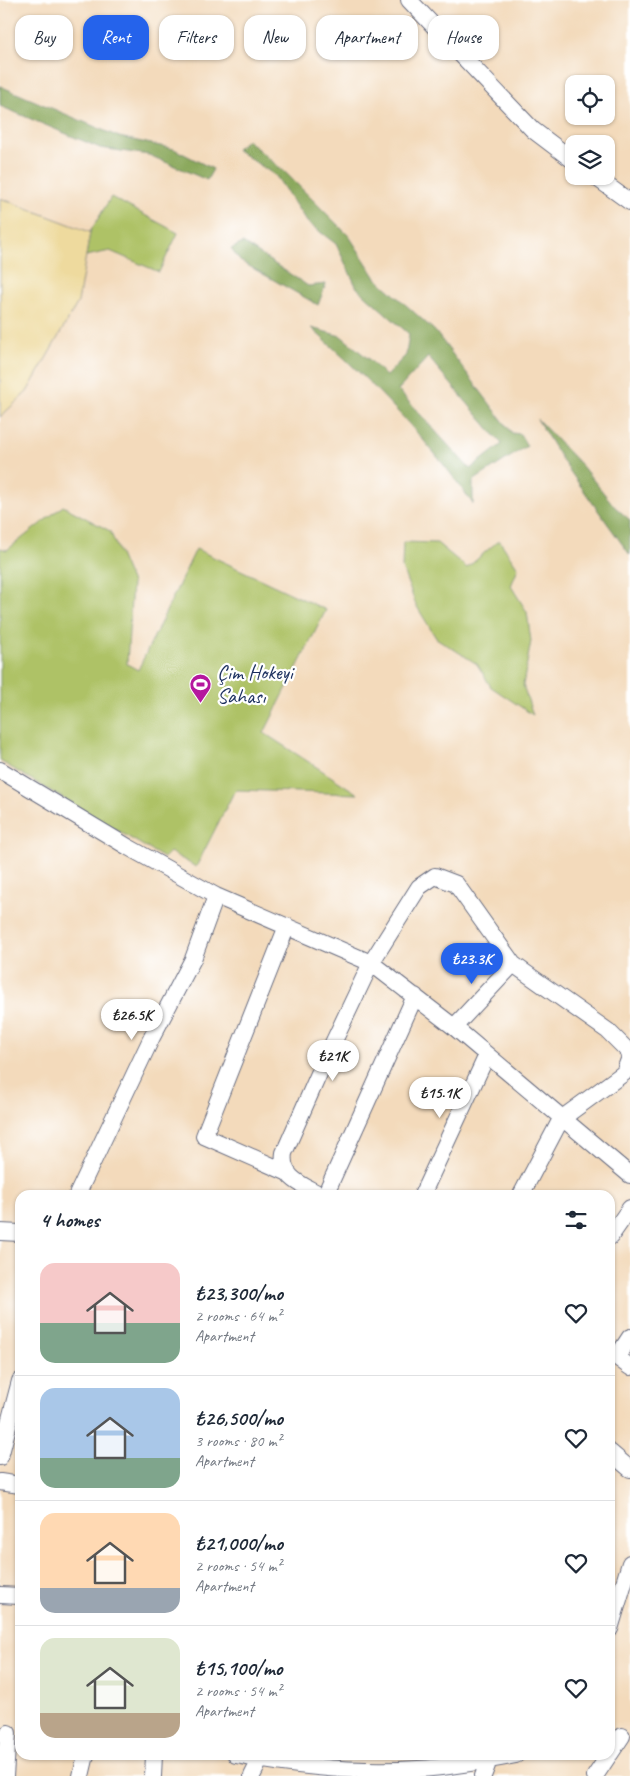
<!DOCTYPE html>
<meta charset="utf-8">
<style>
:root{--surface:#fff;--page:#f6f6f7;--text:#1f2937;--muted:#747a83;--line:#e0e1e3;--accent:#2563eb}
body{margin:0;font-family:Caveat,sans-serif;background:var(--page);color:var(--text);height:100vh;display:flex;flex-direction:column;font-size:19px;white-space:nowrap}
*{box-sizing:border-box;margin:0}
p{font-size:16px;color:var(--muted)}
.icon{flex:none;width:28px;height:28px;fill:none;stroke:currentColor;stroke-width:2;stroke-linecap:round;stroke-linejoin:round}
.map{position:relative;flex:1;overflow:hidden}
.sheet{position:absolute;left:15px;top:1190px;width:600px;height:570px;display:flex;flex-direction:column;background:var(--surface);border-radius:15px;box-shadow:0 1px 4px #0004}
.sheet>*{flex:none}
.banner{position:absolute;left:15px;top:15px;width:600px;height:45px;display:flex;gap:10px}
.controls{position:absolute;left:565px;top:75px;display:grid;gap:10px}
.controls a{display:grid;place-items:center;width:50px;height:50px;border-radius:10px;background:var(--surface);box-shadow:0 1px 4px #0004;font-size:25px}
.price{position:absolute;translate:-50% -42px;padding:0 11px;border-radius:18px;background:#fff;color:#222;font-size:16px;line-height:32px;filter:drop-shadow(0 1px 2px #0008)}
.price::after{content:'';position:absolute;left:50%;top:30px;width:15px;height:11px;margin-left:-8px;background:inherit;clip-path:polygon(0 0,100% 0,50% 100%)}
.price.active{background:var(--accent);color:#fff}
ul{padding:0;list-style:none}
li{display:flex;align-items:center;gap:15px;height:125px;padding:0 25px}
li+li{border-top:1px solid var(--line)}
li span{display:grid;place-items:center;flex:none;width:140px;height:100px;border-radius:15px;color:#555}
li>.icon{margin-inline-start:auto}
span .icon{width:60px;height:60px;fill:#fffc;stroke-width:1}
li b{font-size:21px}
h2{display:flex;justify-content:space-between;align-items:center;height:60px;padding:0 25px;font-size:21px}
.chip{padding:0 18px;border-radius:15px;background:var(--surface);box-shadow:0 1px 4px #0004;font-size:18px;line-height:45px}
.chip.active{background:var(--accent);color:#fff}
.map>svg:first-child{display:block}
.green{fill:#aec266;stroke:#647862}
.forest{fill:#8aa85b;stroke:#526c5c;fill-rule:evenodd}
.sand{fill:#eeda9e;stroke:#84847e}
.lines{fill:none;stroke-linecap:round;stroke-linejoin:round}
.minor-casing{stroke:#676b7f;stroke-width:18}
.minor{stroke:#fff;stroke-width:16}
.labels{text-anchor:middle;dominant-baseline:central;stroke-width:4.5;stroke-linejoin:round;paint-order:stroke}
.poi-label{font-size:21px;fill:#1b2f5e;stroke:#fff;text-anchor:start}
</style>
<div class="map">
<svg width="630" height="1776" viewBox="0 0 630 1776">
<rect width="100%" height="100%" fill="#fff"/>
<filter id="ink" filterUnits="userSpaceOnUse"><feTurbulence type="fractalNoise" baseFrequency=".02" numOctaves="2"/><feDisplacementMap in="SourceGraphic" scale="10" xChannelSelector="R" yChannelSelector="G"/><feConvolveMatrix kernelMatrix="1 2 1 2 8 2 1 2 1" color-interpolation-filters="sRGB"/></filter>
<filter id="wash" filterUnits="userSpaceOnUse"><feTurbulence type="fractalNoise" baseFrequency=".0096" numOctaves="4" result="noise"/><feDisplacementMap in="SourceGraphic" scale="20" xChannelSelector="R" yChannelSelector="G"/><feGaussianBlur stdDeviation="1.12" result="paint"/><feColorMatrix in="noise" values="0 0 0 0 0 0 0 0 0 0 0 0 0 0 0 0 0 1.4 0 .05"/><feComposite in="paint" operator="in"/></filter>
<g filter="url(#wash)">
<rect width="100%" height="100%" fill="#f3dabb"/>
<path class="green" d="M111 197 178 233 159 272 110 251 86 256 90 232Z
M63 506 110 531 132 583 127 664 138 670 196 549 326 610 264 733 358 794 237 790 233 794 196 867 170 852 164 858 0 761V548L7 550Z
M499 540 518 568 511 586 527 612 531 641 523 685 533 715 491 687 477 664 436 638 416 605 402 568 403 542 437 543 467 568Z"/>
<path class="forest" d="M0 86 119 137 174 149 213 169 207 180 149 155 100 148 0 106Z
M247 140 286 173 349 236 376 278 435 331 512 433 520 434 527 446 473 481V504C427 438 371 381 311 328L341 336 371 361 386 376 406 355 409 334 357 288 336 244 307 222 276 176 236 149ZM428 357 502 444 470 469 398 390Z
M243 243 308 286 326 284 318 305 240 261 231 249Z
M537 419 582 466 615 507 630 520V555L564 463Z"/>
<path class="sand" d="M0 198 90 232 78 302 27 392 0 417Z"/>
</g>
<g filter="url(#ink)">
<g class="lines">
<defs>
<path id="minor" d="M409 0 533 130 574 161
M594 176 630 202
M0 770 128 847 216 896 371 963 454 1027 630 1175
M454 1027 513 964
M286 1172 204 1136 287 926
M77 1195 152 1037 193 959 216 896
M321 1195C303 1185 280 1178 284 1153L325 1060 371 963 419 887 435 876 456 884 513 964 608 1031 630 1053
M325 1195 415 996
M422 1195 487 1055
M521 1195 561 1119 624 1073 630 1057
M0 1232 20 1233
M610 1237 630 1208
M610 1352 630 1367
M617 1357 630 1337
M610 1452 630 1469
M0 1457 20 1381
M0 1482 20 1485
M0 1595 20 1596
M610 1629 630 1563
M610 1754 622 1736
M236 1755C297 1767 357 1773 418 1769 451 1767 484 1761 516 1755
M5 1776 8 1733
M81 1776 86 1755
M153 1776 154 1755
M252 1776 260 1760
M483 1776 491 1755
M595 1776 609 1755"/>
</defs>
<use href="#minor" class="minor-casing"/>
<use href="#minor" class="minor"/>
</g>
</g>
<defs>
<symbol id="stadium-pin" viewBox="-11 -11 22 30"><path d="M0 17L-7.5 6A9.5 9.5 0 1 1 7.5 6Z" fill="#b5179e" stroke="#fff"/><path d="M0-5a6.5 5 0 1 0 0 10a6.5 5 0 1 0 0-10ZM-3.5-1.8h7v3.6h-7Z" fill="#fff"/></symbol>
</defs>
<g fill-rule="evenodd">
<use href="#stadium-pin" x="188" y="672" width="25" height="34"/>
</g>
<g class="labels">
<g class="poi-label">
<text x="217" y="672">Çim Hokeyi<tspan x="217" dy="24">Sahası</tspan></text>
</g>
</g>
</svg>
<div class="controls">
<a><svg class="icon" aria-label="locate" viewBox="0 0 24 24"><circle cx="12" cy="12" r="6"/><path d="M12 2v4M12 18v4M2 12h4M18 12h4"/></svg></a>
<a><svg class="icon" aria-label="layers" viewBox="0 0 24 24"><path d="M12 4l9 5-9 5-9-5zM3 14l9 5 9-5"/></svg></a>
</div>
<b class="price active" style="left:472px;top:985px">₺23.3K</b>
<b class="price" style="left:132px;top:1041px">₺26.5K</b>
<b class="price" style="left:333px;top:1082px">₺21K</b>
<b class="price" style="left:440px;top:1119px">₺15.1K</b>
<div class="banner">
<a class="chip">Buy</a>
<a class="chip active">Rent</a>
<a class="chip">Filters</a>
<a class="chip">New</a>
<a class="chip">Apartment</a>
<a class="chip">House</a>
</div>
<section class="sheet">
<h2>4 homes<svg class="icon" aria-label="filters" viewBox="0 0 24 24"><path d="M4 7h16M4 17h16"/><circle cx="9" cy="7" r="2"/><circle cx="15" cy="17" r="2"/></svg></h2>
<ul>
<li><span style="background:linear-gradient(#f6c9c9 60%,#7fa58c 0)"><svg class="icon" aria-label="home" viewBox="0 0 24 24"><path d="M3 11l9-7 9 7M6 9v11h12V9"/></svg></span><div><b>₺23,300/mo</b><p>2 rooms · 64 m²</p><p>Apartment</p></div><svg class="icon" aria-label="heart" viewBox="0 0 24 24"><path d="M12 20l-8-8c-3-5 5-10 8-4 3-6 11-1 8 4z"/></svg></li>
<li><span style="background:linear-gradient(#a9c7e8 70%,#7fa58c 0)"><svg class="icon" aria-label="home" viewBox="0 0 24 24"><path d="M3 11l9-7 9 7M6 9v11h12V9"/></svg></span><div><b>₺26,500/mo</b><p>3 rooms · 80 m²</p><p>Apartment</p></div><svg class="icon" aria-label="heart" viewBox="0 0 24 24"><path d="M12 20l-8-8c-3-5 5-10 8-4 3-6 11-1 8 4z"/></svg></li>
<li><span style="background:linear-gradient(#ffd9b3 75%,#9aa5b1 0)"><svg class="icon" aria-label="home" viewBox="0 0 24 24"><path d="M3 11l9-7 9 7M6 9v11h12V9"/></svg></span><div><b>₺21,000/mo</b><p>2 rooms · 54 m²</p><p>Apartment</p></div><svg class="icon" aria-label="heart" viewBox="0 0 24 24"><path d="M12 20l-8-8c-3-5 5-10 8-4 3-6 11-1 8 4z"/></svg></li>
<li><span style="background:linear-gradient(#dfe7d0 75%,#b9a48a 0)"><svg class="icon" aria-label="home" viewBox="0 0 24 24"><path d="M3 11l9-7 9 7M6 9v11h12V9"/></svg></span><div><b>₺15,100/mo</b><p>2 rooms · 54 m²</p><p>Apartment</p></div><svg class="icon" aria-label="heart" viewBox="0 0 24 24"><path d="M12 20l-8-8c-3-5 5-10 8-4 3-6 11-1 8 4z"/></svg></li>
</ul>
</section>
</div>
